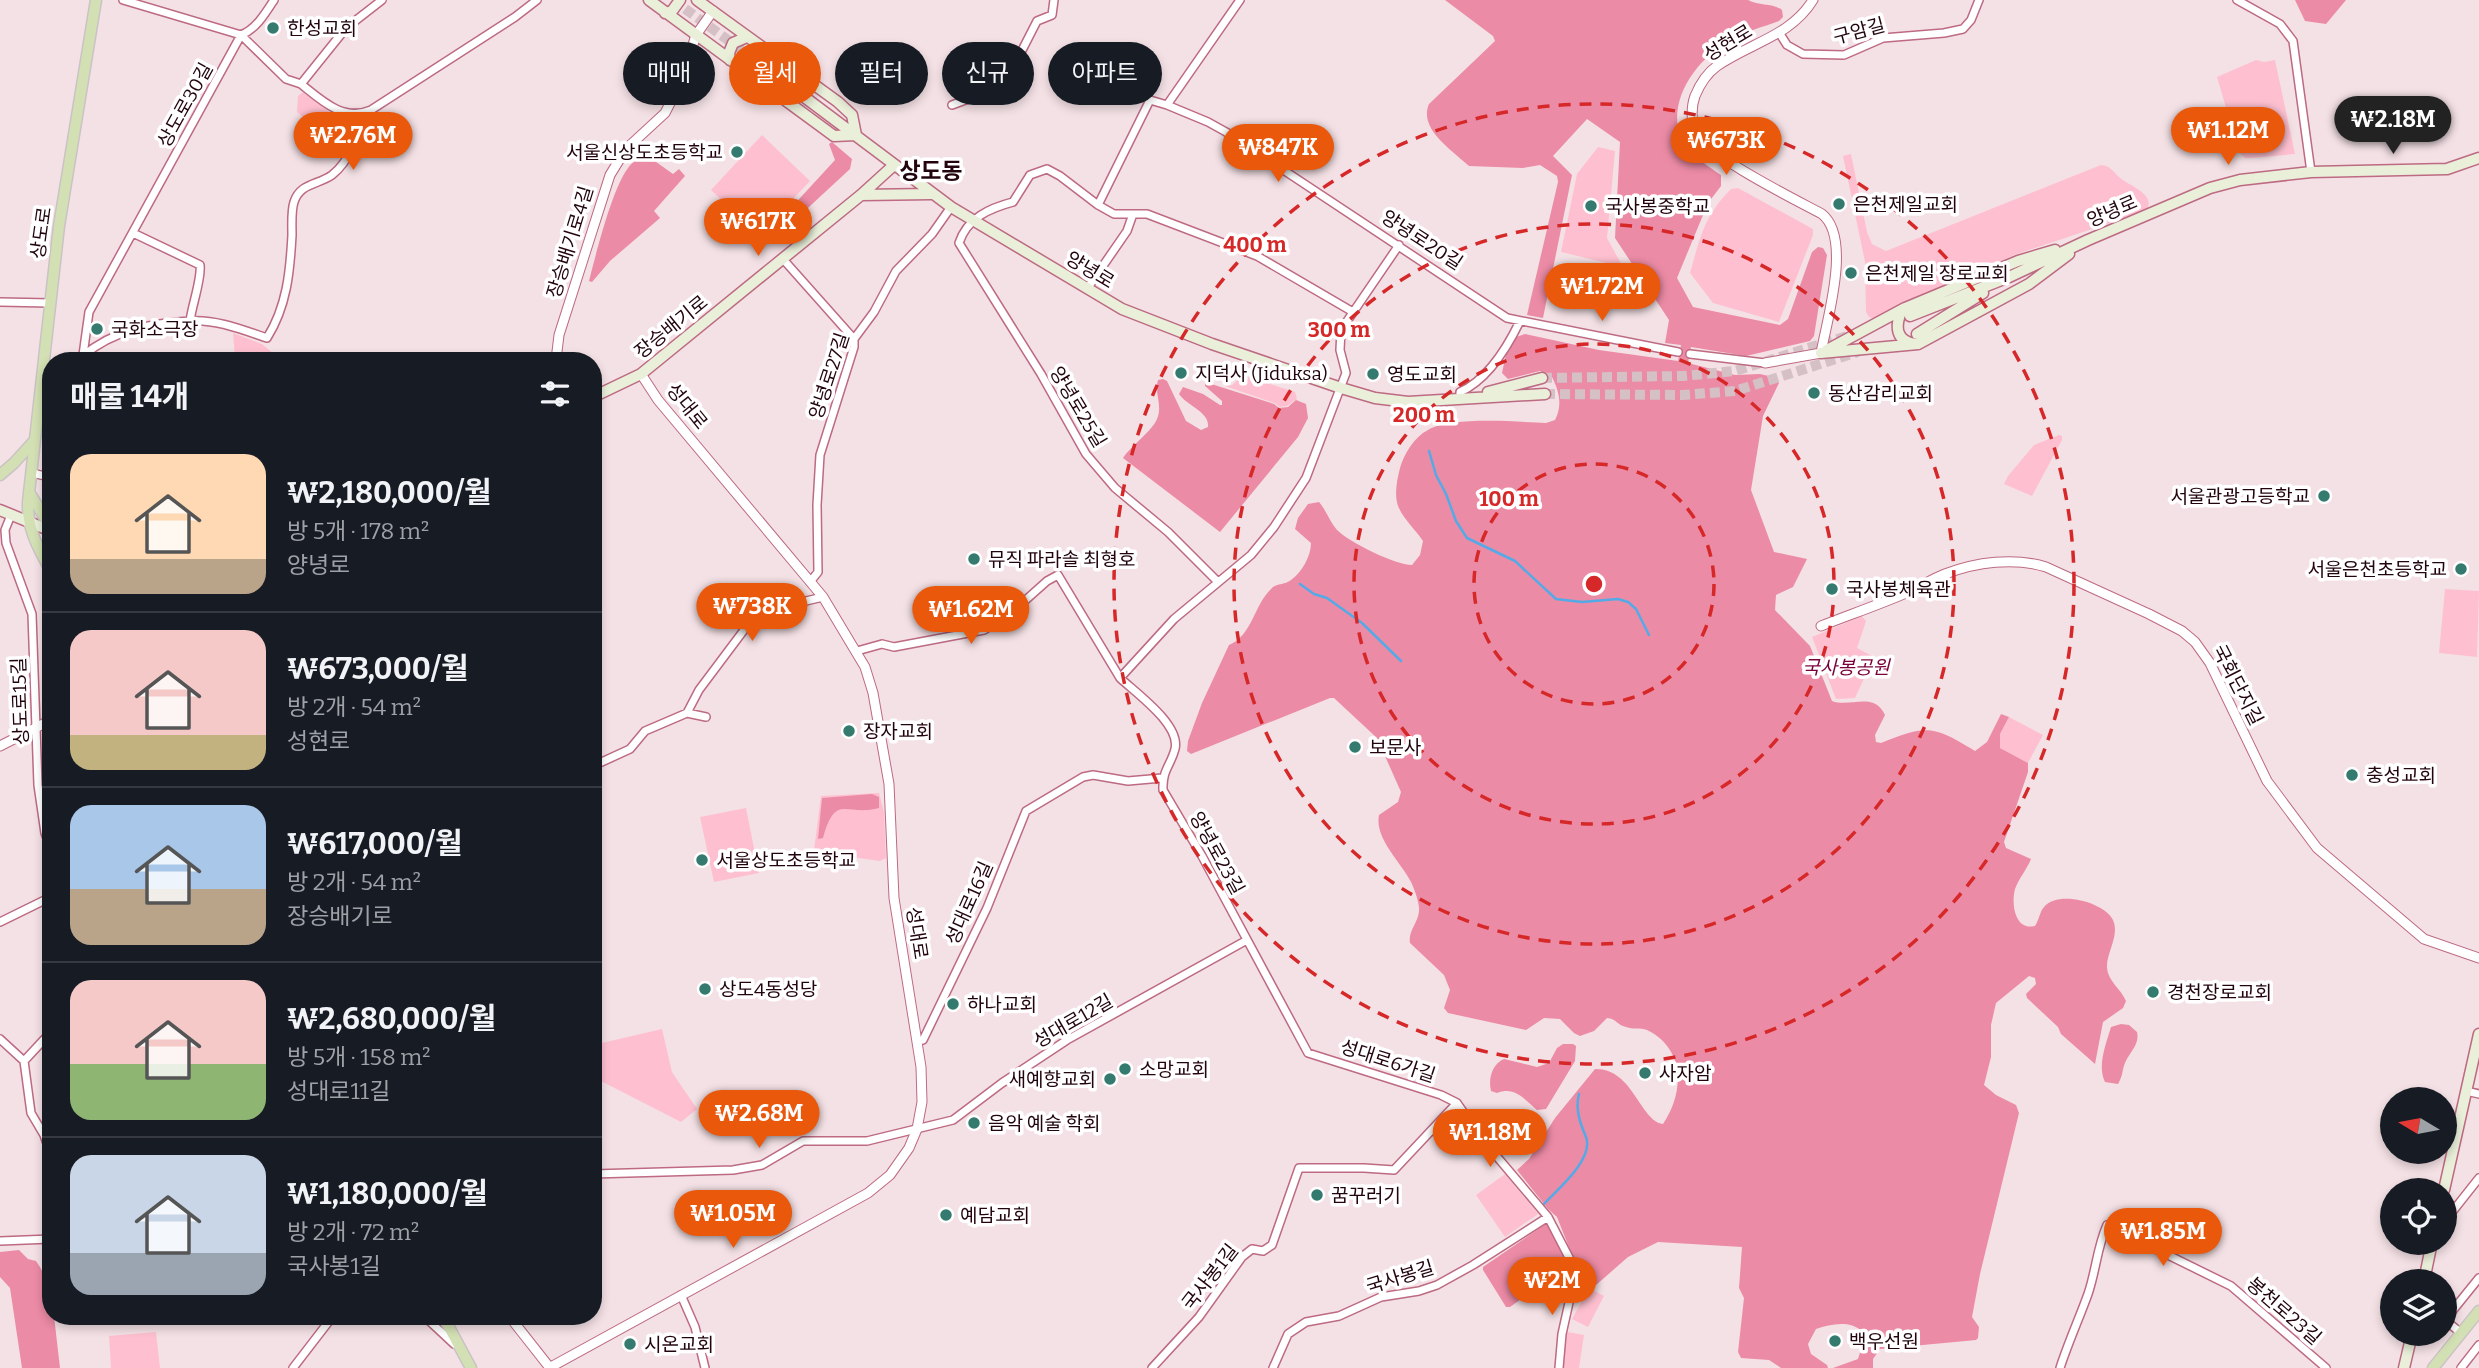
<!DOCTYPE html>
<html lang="ko">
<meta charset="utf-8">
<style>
:root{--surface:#171b24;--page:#20242c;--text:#f1f3f6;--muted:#9ea1a6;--line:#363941;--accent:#ea580c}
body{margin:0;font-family:Bitter,"Noto Sans KR",serif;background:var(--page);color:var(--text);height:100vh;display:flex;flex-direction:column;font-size:26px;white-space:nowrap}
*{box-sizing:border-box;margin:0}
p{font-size:23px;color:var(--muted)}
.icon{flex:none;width:38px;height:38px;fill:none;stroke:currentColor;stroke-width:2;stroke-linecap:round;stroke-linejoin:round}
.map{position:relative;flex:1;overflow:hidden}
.details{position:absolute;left:42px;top:352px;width:560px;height:973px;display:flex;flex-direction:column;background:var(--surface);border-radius:28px;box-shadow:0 4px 10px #0003}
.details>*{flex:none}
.banner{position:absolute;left:623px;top:42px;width:665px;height:63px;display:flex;gap:14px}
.needle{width:46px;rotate:280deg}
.tools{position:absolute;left:2380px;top:1087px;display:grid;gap:14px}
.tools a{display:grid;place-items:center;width:77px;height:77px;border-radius:50%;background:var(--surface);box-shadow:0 4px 10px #0003;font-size:35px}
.price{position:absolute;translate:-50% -60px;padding:0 16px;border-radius:24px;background:var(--accent);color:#fff;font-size:23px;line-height:46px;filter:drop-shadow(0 2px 4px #0008)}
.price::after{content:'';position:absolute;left:50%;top:42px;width:21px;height:16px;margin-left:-10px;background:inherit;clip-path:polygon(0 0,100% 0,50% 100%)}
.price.active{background:#222;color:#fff}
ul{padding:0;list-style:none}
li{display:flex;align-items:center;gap:21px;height:175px;padding:0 28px}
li+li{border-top:2px solid var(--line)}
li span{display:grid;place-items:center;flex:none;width:196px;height:140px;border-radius:21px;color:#555}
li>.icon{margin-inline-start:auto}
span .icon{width:84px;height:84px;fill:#fffc;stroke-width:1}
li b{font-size:30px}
h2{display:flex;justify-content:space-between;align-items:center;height:84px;padding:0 28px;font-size:30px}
.chip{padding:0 24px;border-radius:32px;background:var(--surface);box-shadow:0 4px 10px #0003;font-size:24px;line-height:63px}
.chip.active{background:var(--accent);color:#fff}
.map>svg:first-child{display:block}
.green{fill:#fec0d0}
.forest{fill:#ec8ba6}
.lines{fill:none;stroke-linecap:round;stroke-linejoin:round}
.stream{stroke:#54aae6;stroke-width:2.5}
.secondary-tunnel{stroke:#d4c0c5;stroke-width:10;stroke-dasharray:10 5;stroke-linecap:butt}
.minor-casing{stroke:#bd6a82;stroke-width:10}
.tertiary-casing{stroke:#bd6a82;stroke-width:11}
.secondary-casing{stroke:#bd6a82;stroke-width:13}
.primary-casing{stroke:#cac3c5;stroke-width:13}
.minor{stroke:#fff;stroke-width:7}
.tertiary{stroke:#fff;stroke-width:9}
.secondary{stroke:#e9efd9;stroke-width:10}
.primary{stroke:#d3e0b3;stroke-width:10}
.ring{fill:none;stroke:#d62828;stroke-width:3.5;stroke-dasharray:12 9}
.poi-dot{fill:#347a6f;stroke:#fff;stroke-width:2.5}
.labels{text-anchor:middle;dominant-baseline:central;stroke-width:7;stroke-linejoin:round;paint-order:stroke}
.poi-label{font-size:19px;fill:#22040e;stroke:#fff;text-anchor:start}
.street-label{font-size:19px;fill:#22040e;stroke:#fff}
.park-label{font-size:19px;font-style:italic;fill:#7a003a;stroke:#fff}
.quarter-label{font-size:23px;font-weight:bold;fill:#22040e;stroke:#fff}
.centre{fill:#d62828;stroke:#fff;stroke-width:3.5}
.ring-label{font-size:21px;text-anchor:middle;font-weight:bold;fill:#d62828;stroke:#fff;stroke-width:7;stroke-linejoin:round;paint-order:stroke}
</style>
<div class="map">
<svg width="2479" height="1368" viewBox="0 0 2479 1368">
<rect width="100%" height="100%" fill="#f4e1e5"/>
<path class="green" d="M2256 60 2264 62 2275 60 2295 154 2251 158H2245L2239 152 2217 77Z
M303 92 331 113 352 120 353 123 339 155 333 157 322 133 297 112 298 96Z
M762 135 810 181 759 235 711 190Z
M1598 147 1615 151 1607 238 1623 267 1561 252 1577 174Z
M1851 154 1867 232 1872 244 1886 251 2101 165C2111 165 2114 174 2123 180 2133 187 2157 196 2146 211L2014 255 1875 319 1869 317 1866 312 1865 262 1843 156Z
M1738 188 1813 229V235L1779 322 1713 303 1690 273C1700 238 1704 216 1731 189Z
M233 333 262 344 281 360H240L235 358Z
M1242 375 1295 392 1297 399 1287 406 1280 407 1274 403 1225 386 1232 385Z
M2059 435 2062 436V440L2032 496 2004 484 2008 476 2034 445Z
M2445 589 2479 591 2477 657 2439 653Z
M1862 616 1866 621 1857 648 1874 657 1855 698 1836 699 1812 637Z
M2009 717 2043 735 2028 763 2000 748V734Z
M879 793 884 812 886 858 880 861 830 854 813 858 821 796Z
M746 808 759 873 714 882 700 817Z
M662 1029 672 1072 697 1109 681 1122 593 1077V1045Z
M1455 1111 1478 1139 1465 1151 1442 1127Z
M1505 1174 1538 1214 1505 1237 1476 1195Z
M1589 1288 1604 1296 1588 1327 1572 1319Z
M156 1332 160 1368H111L109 1336Z
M1567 1332 1584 1335 1579 1368H1561Z"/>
<path class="forest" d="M1445 0H1748C1759 6 1773 3 1782 10L1783 17 1779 21C1763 27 1743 32 1728 41 1697 60 1666 100 1681 139 1687 152 1709 167 1721 175V186L1708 203 1677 278 1693 307 1780 325 1788 319 1812 252 1818 247 1823 248 1827 255 1814 336 1810 341 1746 356 1691 347 1688 363 1735 375 1760 374 1777 378 1779 383 1763 416 1751 490 1774 552 1807 559 1793 587 1776 595 1775 610 1810 646 1832 701C1850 708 1874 691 1885 715L1875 735 1876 742 1881 743C1927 725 1932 725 1975 751L1987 742 2001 714 2009 717 2000 734V748L2028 763V772L2004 842 2006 848 2031 859C2027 869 2019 878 2015 889 2011 904 2015 931 2035 926 2039 920 2040 911 2044 907 2058 890 2104 902 2113 920 2120 936 2106 953 2107 968 2108 981 2121 989 2126 1001L2123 1008 2103 1022 2095 1064 2061 1034 2058 1027 2027 998 2026 994 2036 984 2035 978 2029 976 1996 1003 1991 1025V1057L1984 1085 1996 1095 2016 1105 2019 1113 1980 1274 1972 1317 1979 1327 1978 1338 1976 1340 1880 1349 1873 1359V1368H1833L1858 1359 1862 1346V1331C1849 1320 1831 1324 1816 1329L1808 1344 1811 1354 1827 1365 1828 1368H1781L1769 1360 1741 1358 1738 1352 1744 1298 1739 1288 1742 1247 1658 1242 1628 1257 1596 1285 1582 1280 1557 1217 1548 1209 1517 1170 1529 1159 1555 1118 1595 1069C1633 1068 1640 1121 1663 1124 1684 1093 1686 1049 1647 1030 1640 1027 1633 1030 1626 1027 1617 1025 1617 1019 1607 1018L1594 1031 1580 1036 1574 1033 1560 1019 1544 1018 1526 1030 1448 1013 1444 1008 1450 990 1444 975 1410 943C1408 931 1418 923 1419 911 1420 905 1415 891 1412 884 1403 864 1374 839 1379 815L1398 802 1401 792 1377 738 1334 698H1330L1191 754 1187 751 1188 741 1202 703 1229 645C1252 636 1254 605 1271 589 1276 583 1285 585 1291 580 1302 572 1311 556 1311 543L1295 529 1298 518 1308 504 1319 502C1326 510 1330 522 1337 530 1349 542 1395 565 1412 565L1420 555 1423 541C1415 529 1404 520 1398 506 1394 494 1397 480 1400 468 1404 454 1414 437 1428 430 1452 416 1517 422 1546 423L1555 420C1563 405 1559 390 1551 375L1540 371 1508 379 1502 373 1506 354 1516 337 1525 334 1599 350 1678 361 1681 345 1665 343 1669 320 1615 238 1620 142 1587 119 1553 156 1572 175 1543 318 1527 315 1558 182 1557 176 1540 165 1523 168 1469 166C1453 151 1418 129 1429 104L1495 41 1493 36Z
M2295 0H2346L2326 24 2305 21Z
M832 142 852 159 850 169 783 231 778 222 835 160 829 144Z
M645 154 673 174 679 169 685 176 654 211 660 218 610 261 592 282 589 281C596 254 612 189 628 168 632 162 640 158 645 154Z
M1163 379 1167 381 1186 421 1201 430 1208 427C1210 412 1187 406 1179 394L1183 387 1203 394 1220 405H1222V401L1205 386V382L1274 404 1279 408 1288 407 1296 400 1306 404 1308 418 1298 437 1220 532 1123 458C1131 446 1152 431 1157 419 1163 405 1154 393 1158 380Z
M872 794 879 797V808C845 817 836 792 823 838L818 839 822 798Z
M2121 1024 2129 1025 2137 1032C2140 1044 2130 1052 2125 1063 2122 1070 2123 1076 2118 1084L2105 1082C2097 1066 2106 1044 2111 1027Z
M1563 1044H1573L1576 1046 1575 1061 1546 1109 1537 1110C1524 1099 1515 1086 1497 1093L1491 1091C1488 1079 1492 1064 1504 1059L1537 1067 1549 1063 1557 1048Z
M1547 1223 1571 1271 1564 1288 1553 1293 1531 1292 1510 1307H1506L1483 1270V1267Z
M19 1250 28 1259 36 1261C48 1277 51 1296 51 1316H54L60 1368H22L10 1288 0 1277V1252Z"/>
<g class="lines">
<path class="stream" d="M1429 451 1436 475 1446 494 1456 521 1467 538 1515 561 1556 599 1582 602 1618 599 1628 602 1636 609 1649 635
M1300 584 1314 594 1327 598 1362 623 1401 661
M1544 1204C1558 1189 1594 1159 1586 1137 1580 1123 1575 1109 1579 1094"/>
<path class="secondary-tunnel" d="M673 0 747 54
M1542 378 1683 376 1735 371 1847 336
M1545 394 1683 395 1735 391 1858 352"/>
<defs>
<path id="minor" d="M123 0 241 35 286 79 301 84
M382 0 346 28 301 84C321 100 343 122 371 110L515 17 537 0
M2237 0 2280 24 2293 41 2311 172
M1780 34 1787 45 1803 54 1844 55 1883 38 1944 33 1963 29 1971 20 1979 0
M952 105 979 95 991 81 999 79 1014 66 1037 21 1052 15 1054 0
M1167 105 1208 122 1226 132 1507 318 1678 352
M1098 205 1150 100 1167 105 1240 0
M1399 245 1341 330 1340 350 1346 373 1306 478 1274 527 1251 555 1174 619 1120 678C1136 693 1181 725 1175 749 1171 765 1162 770 1163 790L1202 856 1308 1053 1441 1095 1457 1103 1482 1139 1548 1217 1576 1271 1562 1334 1559 1368
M782 258 854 339
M1087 289 1127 231 1133 214
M0 302 50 303
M190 321C216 319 243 330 267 338 287 306 290 272 292 235 292 225 291 211 294 202 300 183 318 185 332 175 349 162 360 134 363 113
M1690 354 1765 363
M83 356C113 330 152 323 190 321 192 305 202 278 200 265L133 233
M69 360 83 355 89 312 241 35C256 29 265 14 274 0
M1460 399V392C1487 380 1507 348 1520 321
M32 473 45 476 51 474
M11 515 5 530 6 543 32 614 38 785 45 833 51 849
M810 582 818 572 817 505 820 455 854 347V339L874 312 896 271 932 234 951 207
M1218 582 1168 532 1115 488 1086 454 1041 374 959 243C967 218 990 208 1013 202L1030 175 1047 169 1060 176 1098 205 1114 214H1147L1257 256 1353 312
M857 651 882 644 894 647 984 630 1010 614 1047 581 1058 575 1120 678
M687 713 706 717
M593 766 630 749 645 731 687 713 699 690 744 630 755 605 760 600 806 601 823 597
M0 922 51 897
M0 1039 24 1061 31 1113 44 1135 51 1156
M917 1041 923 1040 987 908 1026 811 1083 777 1093 775 1128 781 1162 778
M24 1061 51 1032
M2466 1091 2479 1094
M593 1174 733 1170 762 1165 803 1141H867L953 1120 1002 1083 1067 1040 1247 940
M2445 1221 2479 1178
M0 1241 51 1239
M681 1295 695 1327 705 1368
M424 1316 454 1344
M2461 1333 2445 1320 2479 1278
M293 1368 333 1316
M1152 1368 1199 1317 1242 1257 1252 1249 1263 1251 1272 1245 1299 1168H1364L1394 1170 1457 1103
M1273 1368 1288 1334 1306 1322 1339 1316 1381 1297 1419 1291 1437 1285 1473 1265 1548 1217
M2060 1368C2068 1343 2079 1319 2088 1294 2096 1271 2097 1247 2107 1225L2231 1286 2326 1368
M2461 1368 2479 1345"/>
<path id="tertiary" d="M556 360 559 335 610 175 626 149 665 113 682 80 696 35 713 11
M1765 363 1821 353C1827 319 1852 238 1822 214 1796 200 1707 156 1696 133 1691 122 1691 107 1695 96 1700 84 1707 73 1717 66 1750 43 1791 36 1813 0
M1821 626C1849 615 1878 605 1906 593 1920 587 1932 579 1945 574 1976 562 2014 557 2046 567L2149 614 2182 631 2195 642 2210 663 2267 781 2317 848 2424 939 2479 958
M0 746 51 720
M509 1316 550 1368
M549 1368 868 1193 890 1175 909 1148 917 1129 922 1102 921 1067 894 898 889 784 873 693 865 667 823 597 658 400 641 374"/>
<path id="secondary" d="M649 0 834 136 856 135 852 115 838 102 697 0
M665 13 672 11 680 0
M747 54 951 207 1122 309 1212 344 1341 388 1375 398 1408 402 1545 394
M730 60 729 53 733 43 747 37
M861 195 931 194
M1901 312C1895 327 1896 341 1915 344
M1910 316 2009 277 2088 240 2210 188 2240 180 2311 172 2447 169 2479 158
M1917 334 1983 293
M1827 350 1905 308 2018 261 2055 250
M1821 353 1918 344 2029 284 2069 254
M1488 392 1542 378
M593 397 641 374 861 195 894 165
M0 510 51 531
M2444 1190 2479 1034
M2424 1281 2432 1242
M2404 1368 2412 1334"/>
<path id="primary" d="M0 475 14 463 34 441
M29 492 51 528
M51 571C38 548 27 529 28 502L59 226 96 0
M443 1316 471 1368
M2433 1368 2479 1311"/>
</defs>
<use href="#minor" class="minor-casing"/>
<use href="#tertiary" class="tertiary-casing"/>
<use href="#secondary" class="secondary-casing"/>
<use href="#primary" class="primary-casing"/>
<use href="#minor" class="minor"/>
<use href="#tertiary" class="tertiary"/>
<use href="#secondary" class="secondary"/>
<use href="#primary" class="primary"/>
</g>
<g class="ring">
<circle cx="1594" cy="584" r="120"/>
<circle cx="1594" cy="584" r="240"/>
<circle cx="1594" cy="584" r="360"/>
<circle cx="1594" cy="584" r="480"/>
</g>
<g class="poi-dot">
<circle cx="273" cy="28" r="7"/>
<circle cx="737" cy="152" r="7"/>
<circle cx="1839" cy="204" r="7"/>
<circle cx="1591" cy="206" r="7"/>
<circle cx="1851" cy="273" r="7"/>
<circle cx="97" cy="329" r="7"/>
<circle cx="1181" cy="373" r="7"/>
<circle cx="1373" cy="374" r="7"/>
<circle cx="1814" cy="393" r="7"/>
<circle cx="2324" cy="496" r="7"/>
<circle cx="974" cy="559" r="7"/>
<circle cx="2461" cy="569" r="7"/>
<circle cx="1832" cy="589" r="7"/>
<circle cx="849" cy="731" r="7"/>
<circle cx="1355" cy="747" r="7"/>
<circle cx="2352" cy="775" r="7"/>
<circle cx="702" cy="860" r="7"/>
<circle cx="705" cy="989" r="7"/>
<circle cx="2153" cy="992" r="7"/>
<circle cx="953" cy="1004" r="7"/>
<circle cx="1125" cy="1069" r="7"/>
<circle cx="1645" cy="1073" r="7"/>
<circle cx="1110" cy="1079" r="7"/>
<circle cx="974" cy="1123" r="7"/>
<circle cx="1317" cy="1195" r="7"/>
<circle cx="946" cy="1215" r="7"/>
<circle cx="1835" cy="1341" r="7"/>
<circle cx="630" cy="1344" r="7"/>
</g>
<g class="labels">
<g class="poi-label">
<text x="287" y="28">한성교회</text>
<text x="723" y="152" text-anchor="end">서울신상도초등학교</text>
<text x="1853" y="204">은천제일교회</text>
<text x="1605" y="206">국사봉중학교</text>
<text x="1865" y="273">은천제일 장로교회</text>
<text x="111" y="329">국화소극장</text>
<text x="1195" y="373">지덕사 (Jiduksa)</text>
<text x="1387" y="374">영도교회</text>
<text x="1828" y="393">동산감리교회</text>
<text x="2310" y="496" text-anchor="end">서울관광고등학교</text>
<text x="988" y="559">뮤직 파라솔 최형호</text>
<text x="2447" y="569" text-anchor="end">서울은천초등학교</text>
<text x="1846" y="589">국사봉체육관</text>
<text x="863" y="731">장자교회</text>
<text x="1369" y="747">보문사</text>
<text x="2366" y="775">충성교회</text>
<text x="716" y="860">서울상도초등학교</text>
<text x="719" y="989">상도4동성당</text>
<text x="2167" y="992">경천장로교회</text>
<text x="967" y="1004">하나교회</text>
<text x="1139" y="1069">소망교회</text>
<text x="1659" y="1073">사자암</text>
<text x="1096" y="1079" text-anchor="end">새예향교회</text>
<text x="988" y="1123">음악 예술 학회</text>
<text x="1331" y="1195">꿈꾸러기</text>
<text x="960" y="1215">예담교회</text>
<text x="1849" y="1341">백우선원</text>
<text x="644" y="1344">시온교회</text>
</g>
<g class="street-label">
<text transform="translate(1859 31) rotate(-15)">구암길</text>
<text transform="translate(1728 43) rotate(-31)">성현로</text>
<text transform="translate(185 105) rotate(-61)">상도로30길</text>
<text transform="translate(2112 211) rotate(-23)">양녕로</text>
<text transform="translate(41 233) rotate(-82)">상도로</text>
<text transform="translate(1422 240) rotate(33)">양녕로20길</text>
<text transform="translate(570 242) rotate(-73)">장승배기로4길</text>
<text transform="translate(1090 270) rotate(31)">양녕로</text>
<text transform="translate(671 327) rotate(-39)">장승배기로</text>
<text transform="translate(829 376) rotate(-72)">양녕로27길</text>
<text transform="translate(687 406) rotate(51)">성대로</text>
<text transform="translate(1078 407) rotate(59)">양녕로25길</text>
<text transform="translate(2238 685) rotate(63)">국회단지길</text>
<text transform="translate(20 701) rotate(-92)">상도로15길</text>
<text transform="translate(1217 853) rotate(61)">양녕로23길</text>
<text transform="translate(969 903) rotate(-66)">성대로16길</text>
<text transform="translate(917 933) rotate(81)">성대로</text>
<text transform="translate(1073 1021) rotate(-30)">성대로12길</text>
<text transform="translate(1388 1061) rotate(18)">성대로6가길</text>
<text transform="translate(1210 1277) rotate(-52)">국사봉1길</text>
<text transform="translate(1400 1277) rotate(-17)">국사봉길</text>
<text transform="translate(2284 1311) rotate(41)">봉천로23길</text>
</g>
<g class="park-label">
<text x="1846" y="667">국사봉공원</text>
</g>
<g class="quarter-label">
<text x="931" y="171">상도동</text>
</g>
</g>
<circle cx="1594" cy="584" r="10" class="centre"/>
<g class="ring-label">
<text x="1255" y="252">400 m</text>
<text x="1339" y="337">300 m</text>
<text x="1424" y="422">200 m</text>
<text x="1509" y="506">100 m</text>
</g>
</svg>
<div class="tools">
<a><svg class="needle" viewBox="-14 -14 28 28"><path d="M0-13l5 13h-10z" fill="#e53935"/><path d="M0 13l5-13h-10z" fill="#9ea1a6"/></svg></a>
<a><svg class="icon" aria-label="locate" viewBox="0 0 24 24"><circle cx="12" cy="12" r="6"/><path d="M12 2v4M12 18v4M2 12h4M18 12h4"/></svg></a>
<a><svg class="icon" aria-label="layers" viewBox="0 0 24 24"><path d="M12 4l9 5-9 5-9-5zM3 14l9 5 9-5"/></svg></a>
</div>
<b class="price active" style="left:2393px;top:156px">₩2.18M</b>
<b class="price" style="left:2228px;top:167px">₩1.12M</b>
<b class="price" style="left:353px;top:172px">₩2.76M</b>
<b class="price" style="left:1726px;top:177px">₩673K</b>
<b class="price" style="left:1278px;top:184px">₩847K</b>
<b class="price" style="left:758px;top:258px">₩617K</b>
<b class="price" style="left:1602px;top:323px">₩1.72M</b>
<b class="price" style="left:752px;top:643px">₩738K</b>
<b class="price" style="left:971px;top:646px">₩1.62M</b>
<b class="price" style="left:759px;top:1150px">₩2.68M</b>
<b class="price" style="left:1490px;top:1169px">₩1.18M</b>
<b class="price" style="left:733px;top:1250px">₩1.05M</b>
<b class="price" style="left:2163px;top:1268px">₩1.85M</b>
<b class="price" style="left:1552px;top:1317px">₩2M</b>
<div class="banner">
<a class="chip">매매</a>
<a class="chip active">월세</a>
<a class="chip">필터</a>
<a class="chip">신규</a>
<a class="chip">아파트</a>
</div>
<section class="details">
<h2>매물 14개<svg class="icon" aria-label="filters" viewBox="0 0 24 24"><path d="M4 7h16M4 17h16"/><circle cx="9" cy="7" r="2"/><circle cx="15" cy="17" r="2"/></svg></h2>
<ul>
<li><span style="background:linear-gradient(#ffd9b3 75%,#b9a48a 0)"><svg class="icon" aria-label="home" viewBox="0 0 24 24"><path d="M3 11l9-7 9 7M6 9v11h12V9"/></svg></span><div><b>₩2,180,000/월</b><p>방 5개 · 178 m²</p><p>양녕로</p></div></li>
<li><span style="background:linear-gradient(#f6c9c9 75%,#c2b280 0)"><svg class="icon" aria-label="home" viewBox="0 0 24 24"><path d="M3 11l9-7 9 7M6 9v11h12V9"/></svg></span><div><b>₩673,000/월</b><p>방 2개 · 54 m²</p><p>성현로</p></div></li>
<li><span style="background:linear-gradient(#a9c7e8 60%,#b9a48a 0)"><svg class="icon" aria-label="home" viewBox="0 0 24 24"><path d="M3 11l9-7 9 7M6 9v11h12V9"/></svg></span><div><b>₩617,000/월</b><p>방 2개 · 54 m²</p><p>장승배기로</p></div></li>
<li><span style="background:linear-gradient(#f6c9c9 60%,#8fb573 0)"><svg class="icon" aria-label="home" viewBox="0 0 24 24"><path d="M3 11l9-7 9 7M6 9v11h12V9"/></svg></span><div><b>₩2,680,000/월</b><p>방 5개 · 158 m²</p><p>성대로11길</p></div></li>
<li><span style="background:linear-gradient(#c9d6e8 70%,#9aa5b1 0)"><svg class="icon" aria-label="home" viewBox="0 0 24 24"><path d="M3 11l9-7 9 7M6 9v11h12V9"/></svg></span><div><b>₩1,180,000/월</b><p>방 2개 · 72 m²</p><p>국사봉1길</p></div></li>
</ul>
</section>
</div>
